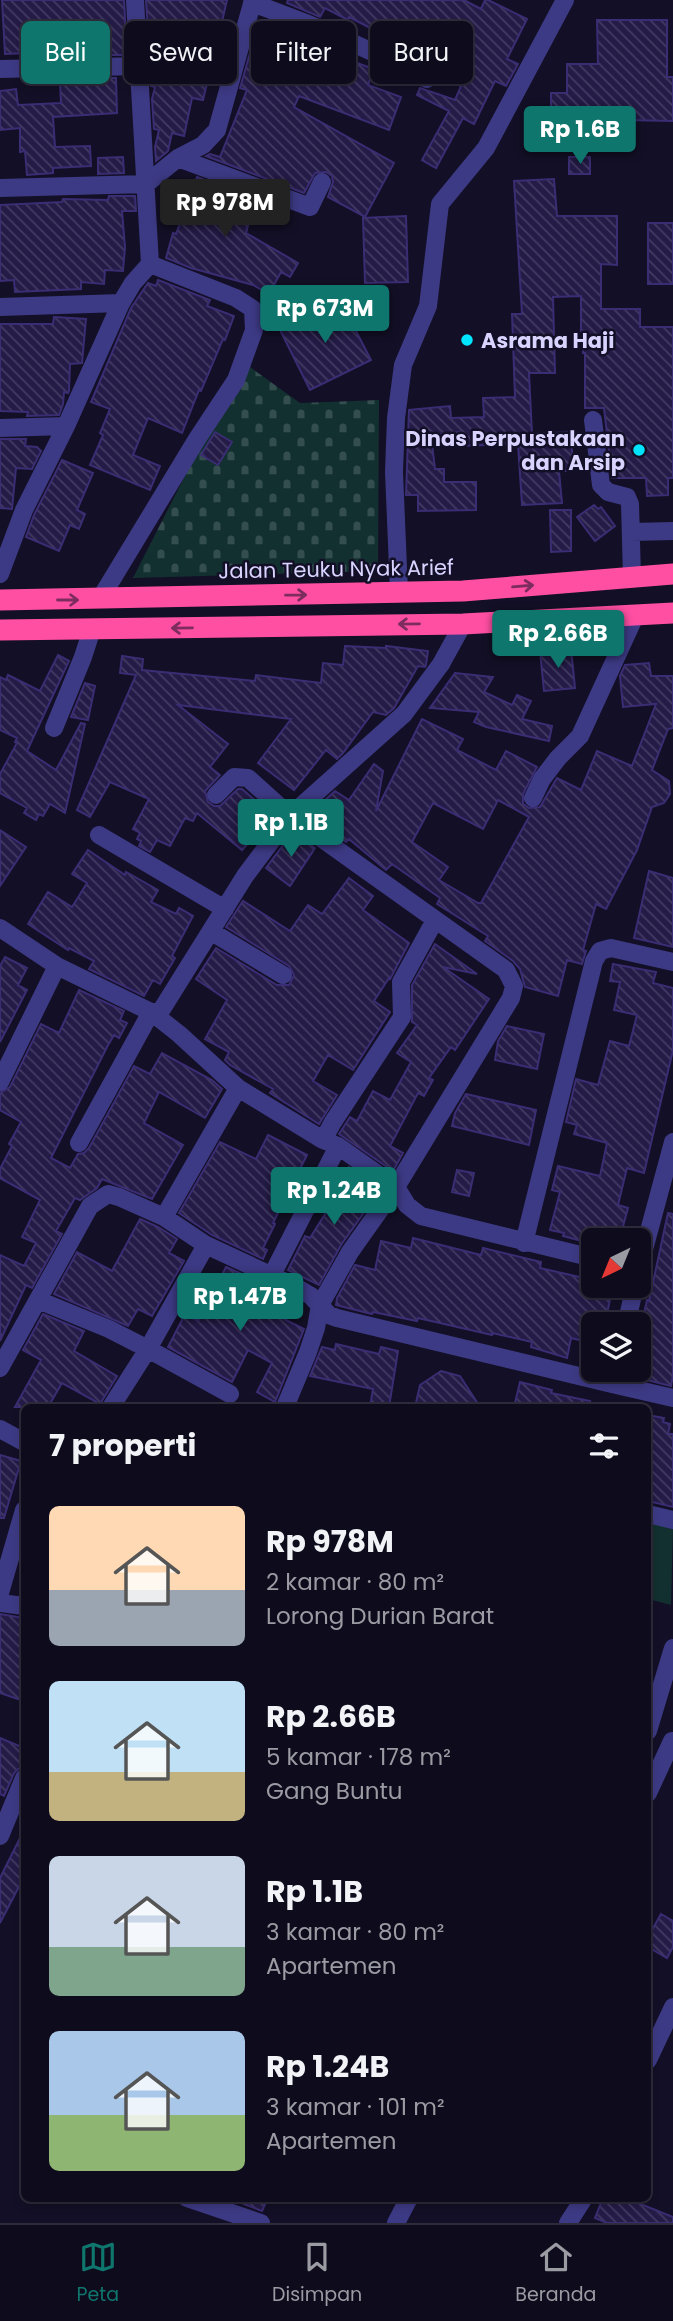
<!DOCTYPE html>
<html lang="id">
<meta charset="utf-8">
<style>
:root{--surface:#0e0b1c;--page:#1c1929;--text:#f1f3f6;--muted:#9b9ba3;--line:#2e2b3b;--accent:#0f766e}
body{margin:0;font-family:Poppins,sans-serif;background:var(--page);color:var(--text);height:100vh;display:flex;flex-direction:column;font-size:26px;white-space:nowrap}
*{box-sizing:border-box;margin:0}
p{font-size:23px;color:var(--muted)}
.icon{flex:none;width:38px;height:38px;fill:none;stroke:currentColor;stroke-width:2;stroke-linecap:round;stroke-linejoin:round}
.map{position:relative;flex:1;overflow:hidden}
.drawer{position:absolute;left:21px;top:1404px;width:630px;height:798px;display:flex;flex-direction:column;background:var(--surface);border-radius:10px;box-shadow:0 4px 10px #0003,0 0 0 2px var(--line)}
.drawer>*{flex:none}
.banner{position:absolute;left:21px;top:21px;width:632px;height:63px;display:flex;gap:14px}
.needle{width:46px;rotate:223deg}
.buttons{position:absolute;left:581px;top:1228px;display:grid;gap:14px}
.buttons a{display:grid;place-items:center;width:70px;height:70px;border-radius:10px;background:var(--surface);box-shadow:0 4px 10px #0003,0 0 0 2px var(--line);font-size:35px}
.price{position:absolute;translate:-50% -60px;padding:0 16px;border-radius:7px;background:var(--accent);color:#fff;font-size:23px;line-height:46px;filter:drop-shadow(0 2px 4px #0008)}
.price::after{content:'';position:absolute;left:50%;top:42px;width:21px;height:16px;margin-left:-10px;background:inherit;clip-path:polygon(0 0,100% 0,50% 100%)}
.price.selected{background:#222;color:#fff}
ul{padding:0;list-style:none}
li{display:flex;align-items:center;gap:21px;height:175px;padding:0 28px}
li span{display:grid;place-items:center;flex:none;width:196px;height:140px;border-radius:10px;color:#555}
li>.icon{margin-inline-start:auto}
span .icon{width:84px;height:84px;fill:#fffc;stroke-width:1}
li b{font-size:30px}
h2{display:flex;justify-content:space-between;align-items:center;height:84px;padding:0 28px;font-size:30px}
.pill{padding:0 24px;border-radius:10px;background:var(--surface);box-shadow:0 4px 10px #0003,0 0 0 2px var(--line);font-size:24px;line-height:63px}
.pill.selected{background:var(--accent);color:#fff}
.menu{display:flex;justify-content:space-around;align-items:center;height:98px;border-top:2px solid var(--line);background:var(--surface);font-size:19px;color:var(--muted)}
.menu a{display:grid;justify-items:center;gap:4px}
.menu .selected{color:var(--accent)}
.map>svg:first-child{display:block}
.cemetery{fill:url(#cemetery-stones)}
.pitch{fill:#12302f}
.building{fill:url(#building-back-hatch);stroke:#3b2d73;stroke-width:2;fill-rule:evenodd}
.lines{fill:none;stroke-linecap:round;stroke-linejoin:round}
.minor{stroke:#3d3a85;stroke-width:18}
.highway{stroke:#ff4fa3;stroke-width:21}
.oneway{stroke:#7d2c5e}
.poi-dot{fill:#00e5ff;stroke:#130f26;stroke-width:2.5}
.labels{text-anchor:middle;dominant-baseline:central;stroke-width:5;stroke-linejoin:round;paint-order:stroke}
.poi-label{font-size:21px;font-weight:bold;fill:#d9d4ff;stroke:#130f26;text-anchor:start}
.street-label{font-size:21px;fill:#d9d4ff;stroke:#130f26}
</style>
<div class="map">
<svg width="673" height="2223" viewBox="0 0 673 2223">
<defs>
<pattern id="cemetery-stones" width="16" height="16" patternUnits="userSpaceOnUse" patternTransform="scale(1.75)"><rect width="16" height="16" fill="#12302f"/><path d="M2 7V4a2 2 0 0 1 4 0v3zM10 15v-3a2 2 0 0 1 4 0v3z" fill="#344d4e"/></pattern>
<pattern id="building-back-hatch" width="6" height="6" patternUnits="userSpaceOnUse" patternTransform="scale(1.75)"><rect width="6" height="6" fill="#241b47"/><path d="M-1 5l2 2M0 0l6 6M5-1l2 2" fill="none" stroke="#433b63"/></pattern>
</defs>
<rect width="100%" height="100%" fill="#130f26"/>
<path class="cemetery" d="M243 362 300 403 379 400 378 571 133 578Z"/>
<path class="pitch" d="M648 1522 673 1529 671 1605 648 1599Z"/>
<path class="building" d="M2 0H124L127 55H51V52L5 54Z
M146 0H227L215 52 208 51 202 82 207 83 203 100 192 98 184 136 172 133 168 151 156 161 155 147 159 130 154 129 152 99 155 87 151 86 150 70 155 46 149 44Z
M288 0H464L481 9 485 0H488L527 19 507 59 518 64 506 86 495 81 474 124 463 118 436 168 422 160 449 111 417 95 420 88 455 100 461 86 384 45 388 37 349 17 348 20 325 8 320 17 287 3Z
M597 20H667V77H673V121L624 120V132L551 131V93H567V64H598Z
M271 22 310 37 299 67 340 82 349 60 374 69 368 85 401 97 389 130 299 96 294 107 394 163 365 217 328 197 333 182 332 176 326 172 315 173 304 193 206 156 210 154 220 157 247 90 240 88 250 53 258 56Z
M93 78H116L117 113 53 117 55 147 90 146 91 166 53 168V173L27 175 25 151 20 152V128L0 130V91L16 89 18 105 61 103 60 82Z
M123 157 124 173 98 174V158Z
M569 157H590V174H569Z
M197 177 255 199 246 233 298 263 290 277 281 272 269 294 253 285 191 268 166 258 173 233 176 234Z
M554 179 557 216H617V265L601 264V309H640V327H673V478H668V495L647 496 646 478H612L604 408H585V353H583V331H581V296L553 297 555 373H529L532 434 571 432 573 471H559L562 503 522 505 518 444 460 446V432L431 435 435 469H444V482H476V510L418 511V495H406L409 410 450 406 451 418 484 417 483 398 515 397 512 314H522L514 181Z
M109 196H135L136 211H122L125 247 123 271 105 270 104 284 81 282V289L15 292 14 280 0 281V205L62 202 63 199 108 200Z
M406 216 408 282 365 283 363 218Z
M648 223H673V284H648Z
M158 280 210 300 207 306 234 316 225 340 223 339 201 391 199 390 182 433 148 418 133 455 160 466 150 490 90 465 103 435 100 433 110 409 91 402 131 308 148 283 156 286Z
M340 300 371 360 310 390 280 330Z
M54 317 86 319 82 363 70 364 69 391 68 393 64 392 63 404 59 415 27 416 28 412 0 411V324H53Z
M215 432 232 442 218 465 201 455Z
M0 439H26L25 446 37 447 41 451 32 469 16 468 12 509 0 508Z
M62 460 93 473 77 510 85 514 79 529 70 525 59 551 26 537 34 515Z
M594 505 598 509 601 507 615 526 595 541 577 517Z
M550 510H571V551L551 552Z
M345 646 386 648V646L428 651 426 665 425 667 418 666 394 708 386 715 373 712 343 753 337 759 326 750 294 790 258 763 291 719 178 705 228 744 210 767 220 775 205 791 208 802 214 806H220L238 789H242L273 816 242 850 197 813 193 821 185 818 170 846 157 840 150 852 139 846 141 841 137 839 140 833 133 829 149 799 110 782 90 817 77 810 136 675 120 673 122 656 143 659 142 670 255 681 256 675 321 683 323 663 343 665Z
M571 648 575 688 544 691 540 651Z
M58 655 69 661 27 751 56 770 81 723 85 724 65 813 50 804 43 816 39 814 36 820 24 813 27 808 0 793V774L17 743 15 742 17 738 0 730V677L6 680 8 675 40 691Z
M649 663 651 676H673V728L668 729 652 770 669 781 670 794 664 803 652 807 637 850 606 909 596 904 583 950 586 951 582 964 567 960 558 996 525 987 520 969 513 961 485 941 488 936 437 904 440 898 392 864 386 870 349 839 346 842 312 818 323 802 335 791 349 800 374 764 383 771 376 811 422 719 463 739 457 750 496 770 506 751 537 767 523 794V804L529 808 540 807 557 778 581 790 597 751 632 766 656 704 623 707 620 676 625 665ZM498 800 529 817 481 903H478L439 880 448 867 412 842 433 803 483 829Z
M455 673 493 677 484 692 512 705 517 695 531 701 522 719 552 726 549 741 486 727 474 722 479 712 430 708Z
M85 683 95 686 88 720 71 717Z
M0 830 26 847 0 886Z
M293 832 315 848 290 886 266 868Z
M88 850 125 875 126 872 158 890 151 902 176 914 179 908 193 916 172 956 175 958 160 984 153 980 144 996 89 969 94 961 69 948 68 950 28 924 48 892 72 907 87 883 72 874Z
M649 871 673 878V947L634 938Z
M349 878 373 896 363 910 409 943 390 979 389 978 374 1001 390 1012 353 1070 328 1055 313 1081 337 1095 319 1124 270 1093 273 1089 230 1065 225 1060 229 1052 205 1039 227 1000 196 979 216 948 277 985H289L294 975 289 966 226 927 243 901 290 931 308 905 322 914Z
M435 944 477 974 443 967 489 999 455 1050 451 1047 429 1078 433 1080 424 1096 418 1093 390 1146 403 1153 393 1171 339 1134 350 1117 357 1121 373 1091 390 1100 411 1062 397 1053 417 1025 412 1022V985Z
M5 957 27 968 18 985 27 990 0 1042V966Z
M613 964 656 972 653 983 673 988V1050L644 1173 627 1168 618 1205 628 1208 619 1241H593V1244L563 1236 564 1233 550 1230 560 1192 552 1190 558 1166 600 1176 607 1143 574 1134 577 1125 566 1122 576 1079 598 1085 610 1041 629 1046 637 1015 614 1010 620 982 610 981Z
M79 990 124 1011 120 1020 127 1023 119 1038 114 1035 107 1047 51 1158 70 1168 78 1154 84 1153 89 1148 134 1066 150 1074 162 1053 212 1080 222 1089 205 1118 159 1092 144 1123 183 1145 152 1199 102 1179 97 1188 80 1200 75 1198 56 1231 62 1234 32 1288 26 1285 0 1341V1255L24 1266 36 1243 22 1237 40 1200 0 1178V1169L12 1146 9 1144 21 1122 0 1110V1093L10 1087 41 1024 59 1033Z
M507 1026 544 1034 537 1069 495 1060 498 1041Z
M466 1094 536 1110 529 1145 452 1126 455 1113Z
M268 1135 307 1155 273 1223 275 1224 263 1248 267 1250 263 1259 212 1235 179 1213 220 1142 256 1159Z
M349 1167 380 1190 341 1245 319 1285 288 1270 305 1236 310 1238 337 1195 334 1193Z
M457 1170 474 1173 469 1196 452 1192Z
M668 1213 673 1214V1375L671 1386 639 1378V1336L647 1300 649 1301Z
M140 1219 158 1227 177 1239 169 1253 184 1261 152 1316 138 1309 128 1326 54 1294 77 1252 112 1271Z
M413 1238 481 1255 483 1248 541 1262 540 1268 593 1280V1286H613L606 1318 598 1316 596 1325H593L592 1343 571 1338 567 1358 531 1347 532 1342 492 1333V1335L418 1318 417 1321 373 1312 372 1314 336 1305 337 1298 355 1265 375 1270 381 1241 411 1248Z
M226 1267 253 1279 250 1284 271 1295 267 1302 287 1312 284 1319 304 1329 275 1402 257 1392 272 1363 248 1350 232 1382 168 1347 185 1314 198 1321Z
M43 1314 84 1331 74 1351 117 1376 100 1404 62 1383 48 1407H15L41 1360 23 1350Z
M336 1344 379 1354 381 1347 398 1351 389 1407H370L373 1389 310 1376 322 1347 335 1350Z
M441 1371 460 1376 480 1407H415L420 1385Z
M520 1382 552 1390 551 1393 590 1401 589 1407H514Z
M648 1415 664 1418 663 1422 670 1424 668 1434H673V1507L648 1501Z
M0 1455 21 1461 4 1518H0Z
M0 1614 24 1618V1701L0 1693Z
M0 1738 24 1748V1767L18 1769 14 1773 4 1796 0 1794Z
M24 1830V1877L0 1923V1878Z
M661 1914 673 1921V1947L667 1958 648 1947V1928L652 1930Z
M229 2198H268L262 2211Z
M603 2198H626L673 2217V2223H607L595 2218Z"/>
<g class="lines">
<path class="minor" d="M252 3C313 24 370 49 427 79
M0 69 140 66
M178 158 310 207 322 182
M0 188 146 184 178 158 203 145 217 130 253 0
M0 307 121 303
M593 420 601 485 608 492 627 497 630 504 632 577
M0 428 66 426
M631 532 673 531
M0 574 24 510 66 426 121 303 133 283 150 264 135 0
M399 592 394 472 396 418 403 365 428 306 440 204 486 148 565 0
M100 599 197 439 236 380 254 330 253 309 236 298 150 264
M54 728 83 657 92 629
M216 795 234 777 248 778 290 816 506 970 514 986 511 998 396 1187 350 1252 320 1305 316 1328 308 1352 285 1407
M533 798 542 779 558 758 580 736 635 616
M99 835 225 909
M0 928 57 966 151 1012 179 1034 238 1088 323 1140 338 1146 396 1187 407 1205 421 1216 593 1258
M212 932 283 975
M0 1082 57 966
M323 1140 333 1122 402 1017 401 982 435 920
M79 1143 151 1012H158L162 1009 245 876 290 816 404 714 441 664 463 624
M164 1217 206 1245 294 1286 311 1296 329 1315 337 1318 612 1384
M524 1243 594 961 600 951 611 948 673 962
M206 1245 148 1349 230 1394
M639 1268 673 1142
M272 1275 338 1146
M38 1300 109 1329 148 1349 111 1407
M626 1325 635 1286
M0 1368 90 1206 108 1194 119 1197 164 1217 238 1088
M615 1370 612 1384 673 1398
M0 1429 24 1442
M648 1514 673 1520
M0 1593 24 1510
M0 1603 24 1606
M648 1731 673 1648
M648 1793 672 1741
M0 1836 24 1778
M648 2060 673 2007
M187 2198 261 2223
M396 2223 409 2198
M568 2223 584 2198"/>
<path class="highway" d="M0 600 463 591 673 574
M0 630 463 624 673 613"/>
</g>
<defs><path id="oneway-shaft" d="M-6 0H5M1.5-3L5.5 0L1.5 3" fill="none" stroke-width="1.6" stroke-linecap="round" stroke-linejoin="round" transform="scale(1.75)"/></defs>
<g class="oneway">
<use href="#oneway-shaft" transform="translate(523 586) rotate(-5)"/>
<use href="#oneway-shaft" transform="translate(296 595) rotate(-1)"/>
<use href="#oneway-shaft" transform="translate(68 600)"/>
<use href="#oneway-shaft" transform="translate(409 624) rotate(179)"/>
<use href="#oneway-shaft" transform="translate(182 628) rotate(179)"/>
</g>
<g class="poi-dot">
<circle cx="467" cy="340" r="7"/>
<circle cx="639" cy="450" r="7"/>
</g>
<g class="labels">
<g class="poi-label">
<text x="481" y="340">Asrama Haji</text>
<text x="625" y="438" text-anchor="end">Dinas Perpustakaan<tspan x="625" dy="24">dan Arsip</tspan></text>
</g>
<g class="street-label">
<text transform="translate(336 569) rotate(-1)">Jalan Teuku Nyak Arief</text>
</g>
</g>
</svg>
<div class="buttons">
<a><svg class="needle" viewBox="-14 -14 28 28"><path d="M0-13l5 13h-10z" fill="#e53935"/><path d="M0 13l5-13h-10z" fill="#9b9ba3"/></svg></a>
<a><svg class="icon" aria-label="layers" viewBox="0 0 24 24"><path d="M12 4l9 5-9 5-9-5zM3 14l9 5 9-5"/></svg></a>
</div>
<b class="price" style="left:580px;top:166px">Rp 1.6B</b>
<b class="price selected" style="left:225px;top:239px">Rp 978M</b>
<b class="price" style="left:325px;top:345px">Rp 673M</b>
<b class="price" style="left:558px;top:670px">Rp 2.66B</b>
<b class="price" style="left:291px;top:859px">Rp 1.1B</b>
<b class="price" style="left:334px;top:1227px">Rp 1.24B</b>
<b class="price" style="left:240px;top:1333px">Rp 1.47B</b>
<div class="banner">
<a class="pill selected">Beli</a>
<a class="pill">Sewa</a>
<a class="pill">Filter</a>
<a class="pill">Baru</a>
</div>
<section class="drawer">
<h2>7 properti<svg class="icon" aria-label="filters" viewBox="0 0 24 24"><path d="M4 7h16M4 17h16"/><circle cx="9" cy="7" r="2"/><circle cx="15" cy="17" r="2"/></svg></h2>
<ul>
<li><span style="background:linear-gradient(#ffd9b3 60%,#9aa5b1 0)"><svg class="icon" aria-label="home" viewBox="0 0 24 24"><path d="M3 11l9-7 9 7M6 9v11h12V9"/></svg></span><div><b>Rp 978M</b><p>2 kamar · 80 m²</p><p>Lorong Durian Barat</p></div></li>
<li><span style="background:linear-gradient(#bfe0f5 65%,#c2b280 0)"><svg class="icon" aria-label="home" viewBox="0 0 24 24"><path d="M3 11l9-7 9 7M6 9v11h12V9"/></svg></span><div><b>Rp 2.66B</b><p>5 kamar · 178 m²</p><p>Gang Buntu</p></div></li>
<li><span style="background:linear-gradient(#c9d6e8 65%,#7fa58c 0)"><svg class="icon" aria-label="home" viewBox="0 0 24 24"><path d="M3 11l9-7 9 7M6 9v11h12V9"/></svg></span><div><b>Rp 1.1B</b><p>3 kamar · 80 m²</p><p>Apartemen</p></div></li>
<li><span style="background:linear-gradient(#a9c7e8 60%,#8fb573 0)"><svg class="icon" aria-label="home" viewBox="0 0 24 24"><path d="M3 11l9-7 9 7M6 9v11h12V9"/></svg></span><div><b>Rp 1.24B</b><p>3 kamar · 101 m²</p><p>Apartemen</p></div></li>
</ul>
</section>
</div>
<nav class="menu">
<a class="selected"><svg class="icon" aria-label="map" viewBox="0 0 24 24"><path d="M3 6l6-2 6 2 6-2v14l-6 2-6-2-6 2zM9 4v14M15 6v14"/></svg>Peta</a>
<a><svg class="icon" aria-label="saved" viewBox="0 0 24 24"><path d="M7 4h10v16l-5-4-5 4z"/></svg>Disimpan</a>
<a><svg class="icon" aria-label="home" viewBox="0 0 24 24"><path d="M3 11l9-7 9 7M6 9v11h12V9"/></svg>Beranda</a>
</nav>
